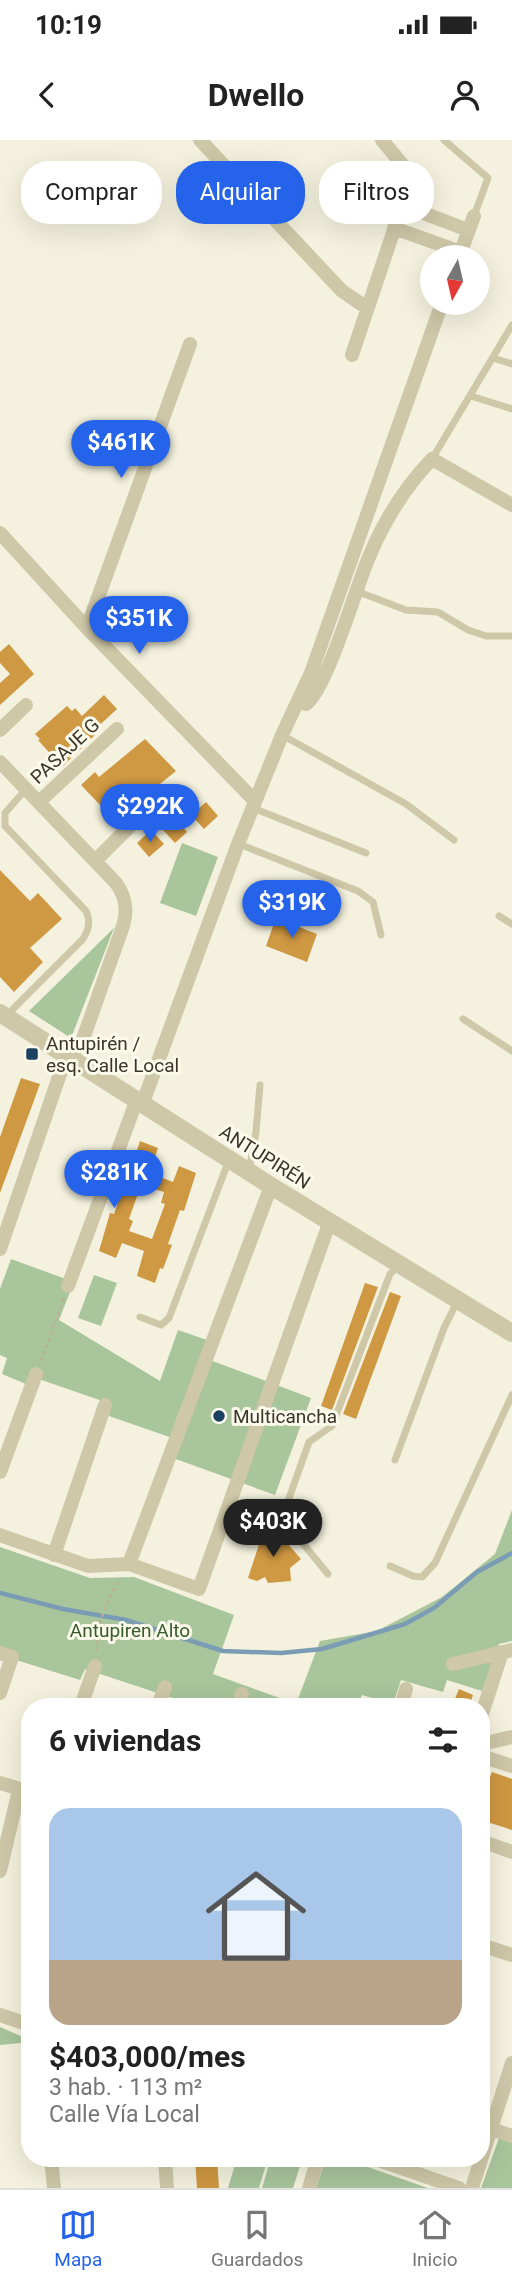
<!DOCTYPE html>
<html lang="es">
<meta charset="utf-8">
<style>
:root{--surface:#fff;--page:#f2f2f2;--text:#222;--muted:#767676;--line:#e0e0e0;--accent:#2563eb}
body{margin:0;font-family:Roboto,sans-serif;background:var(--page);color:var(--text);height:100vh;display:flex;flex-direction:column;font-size:26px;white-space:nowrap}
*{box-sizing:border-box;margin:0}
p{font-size:23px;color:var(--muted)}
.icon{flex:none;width:38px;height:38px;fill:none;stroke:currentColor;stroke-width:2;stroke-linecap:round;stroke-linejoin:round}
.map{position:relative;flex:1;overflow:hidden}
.details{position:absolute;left:21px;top:1558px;width:469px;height:469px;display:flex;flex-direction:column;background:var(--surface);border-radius:28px;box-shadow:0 7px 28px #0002}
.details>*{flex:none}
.banner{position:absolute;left:21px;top:21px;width:471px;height:63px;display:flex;gap:14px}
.needle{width:46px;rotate:188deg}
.fabs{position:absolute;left:420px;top:105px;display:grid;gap:14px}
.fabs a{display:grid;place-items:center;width:70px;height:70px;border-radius:50%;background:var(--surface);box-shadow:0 7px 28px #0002;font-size:35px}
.price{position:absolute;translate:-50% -60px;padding:0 16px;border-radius:24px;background:var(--accent);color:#fff;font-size:23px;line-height:46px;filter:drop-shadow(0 2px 4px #0008)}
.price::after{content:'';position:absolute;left:50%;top:42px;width:21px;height:16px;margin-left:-10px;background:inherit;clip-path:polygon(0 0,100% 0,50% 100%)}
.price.active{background:#222;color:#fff}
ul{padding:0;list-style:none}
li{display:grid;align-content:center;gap:14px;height:371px;padding:0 28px}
li span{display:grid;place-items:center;height:217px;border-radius:21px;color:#555}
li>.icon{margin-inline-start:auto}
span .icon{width:126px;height:126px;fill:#fffc;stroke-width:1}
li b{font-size:30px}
h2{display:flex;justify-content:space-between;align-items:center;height:84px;padding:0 28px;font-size:30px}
.chip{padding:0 24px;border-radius:28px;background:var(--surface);box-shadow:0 7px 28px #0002;font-size:24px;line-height:63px}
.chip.active{background:var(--accent);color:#fff}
.status{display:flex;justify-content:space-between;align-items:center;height:49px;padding:0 35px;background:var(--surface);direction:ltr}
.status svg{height:19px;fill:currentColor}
header{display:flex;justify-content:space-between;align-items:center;height:91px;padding:0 28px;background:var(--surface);font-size:32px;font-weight:700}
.tabs{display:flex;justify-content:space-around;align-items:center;height:98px;border-top:2px solid var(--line);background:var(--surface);font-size:19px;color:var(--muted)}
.tabs a{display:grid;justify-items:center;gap:4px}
.tabs .active{color:var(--accent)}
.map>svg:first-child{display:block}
.green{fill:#a8c59c}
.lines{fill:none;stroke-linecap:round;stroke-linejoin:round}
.stream{stroke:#7a9cb4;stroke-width:4.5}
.building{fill:#cf9842;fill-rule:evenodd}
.path{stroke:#bab292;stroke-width:2.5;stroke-dasharray:3.5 3.5;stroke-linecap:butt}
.service{stroke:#cec7a8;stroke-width:7}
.minor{stroke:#cec7a8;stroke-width:14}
.tertiary{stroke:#cec7a8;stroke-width:18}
.poi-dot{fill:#1b4260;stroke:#fbfaeb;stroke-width:2.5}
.labels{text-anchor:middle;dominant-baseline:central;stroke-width:6;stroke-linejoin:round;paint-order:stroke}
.street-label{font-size:19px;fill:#3a3529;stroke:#fbfaeb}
.poi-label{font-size:19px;fill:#3a3529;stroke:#fbfaeb;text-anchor:start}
.park-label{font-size:19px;fill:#375b2b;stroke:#fbfaeb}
</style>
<div class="status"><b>10:19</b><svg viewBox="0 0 49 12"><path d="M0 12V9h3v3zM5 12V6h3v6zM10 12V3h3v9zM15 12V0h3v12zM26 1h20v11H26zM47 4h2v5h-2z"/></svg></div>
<header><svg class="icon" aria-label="back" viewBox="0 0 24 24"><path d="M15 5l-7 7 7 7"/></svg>Dwello<svg class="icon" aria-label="person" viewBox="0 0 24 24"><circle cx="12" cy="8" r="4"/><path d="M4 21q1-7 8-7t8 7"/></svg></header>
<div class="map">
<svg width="512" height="2048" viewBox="0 0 512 2048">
<rect width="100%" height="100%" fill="#f4f2de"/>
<path class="green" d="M182 703 218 717 196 776 160 763Z
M114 788 71 898 29 871Z
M11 1119 74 1142 59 1180 160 1241 178 1190 207 1200 202 1217 311 1258 275 1355 173 1318 178 1300 109 1276 111 1264 30 1236 26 1244 2 1234 7 1218 0 1215V1149Z
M94 1135 117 1143 101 1186 78 1178Z
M512 1370V1501L499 1504 482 1551 447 1540 443 1552 401 1540 393 1564 362 1555 357 1566H197L85 1529 80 1540 0 1515V1407L90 1438 134 1437 234 1475 213 1534 296 1564 320 1501 377 1491 442 1457 495 1414Z
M0 1887 30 1900V1902L0 1905Z
M499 1998 512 2003V2048H481Z
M237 2018H268L259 2048H228Z
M271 2018H284L301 2023 293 2048H262Z
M326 2018H342L428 2048H316Z"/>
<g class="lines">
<path class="stream" d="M0 1453 63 1469 126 1480 223 1511 281 1513 322 1509 405 1484 434 1468 477 1432 512 1413"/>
</g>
<path class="building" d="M9 504 34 534 0 565V543L10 534 0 523V512Z
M104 555 117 569 92 592 95 595 62 627 38 600 40 599 35 594 67 566 72 571 75 568 82 576Z
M145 599 176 631 150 652 118 684 81 645 95 632 99 637Z
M206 662 218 676 204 689 191 675Z
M176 679 187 692 175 703 163 690Z
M151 690 164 704 149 717 137 703Z
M0 730 30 761 38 753 62 779 30 808 43 822 14 852 0 837Z
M276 778 317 794 307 822 266 806Z
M21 938 40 944 0 1053V997Z
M140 1001 158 1008 150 1033 173 1042 179 1026 196 1033 184 1071 180 1070 168 1104 172 1105 163 1129 160 1128 155 1143 137 1136 144 1111 122 1103 116 1118 99 1111 110 1073 114 1074 126 1039 122 1038 130 1016 135 1017ZM141 1045 164 1052 161 1063 165 1064 152 1099 129 1091 133 1081 129 1079Z
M365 1143 378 1147 332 1270 321 1266Z
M390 1152 401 1156 356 1279 343 1274Z
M264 1389 279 1394 301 1419 290 1428 291 1441 268 1443 265 1437 257 1441 248 1438Z
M459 1549 473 1555 469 1566H452Z
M492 1632 512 1639V1690L481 1680V1659Z
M195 2018H217L219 2048H197Z"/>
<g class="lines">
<path class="path" d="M41 1221 64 1158
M96 1511C99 1482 104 1464 120 1439"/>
<path class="service" d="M444 0 488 38 474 76
M493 218 512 224
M471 256 512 269
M432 319 512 185
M356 451 406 470 438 472 468 490 486 496H512
M282 595 406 664 454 700
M253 668 366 713
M239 704 358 751 373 762 381 795
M499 776 512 784
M7 875 82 800C89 791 91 782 86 771L5 686V673L26 649
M463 879 512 911
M249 1031 256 992 260 945
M140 1177 161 1185 169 1178 229 1020
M395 1320 444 1188 458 1160
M390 1426 413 1436 422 1437 435 1423 512 1255
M328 1434 282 1378 309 1302 332 1286 390 1134 399 1125"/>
<path class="minor" d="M200 0 342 151 367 168
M402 65 468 90
M394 88 461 112
M459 117 474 76
M352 215 407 51 406 29 382 0
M0 393 87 488 255 661
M87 488 190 204
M299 562 306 564C327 549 356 447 369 417 384 381 405 347 432 319L512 365
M0 590 26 565
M0 622 116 743C126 757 128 770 123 786L83 899 61 931 0 1109
M39 662 117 589
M95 721 157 659 167 653 177 651
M142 965 238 704 282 595 311 533 442 163
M68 1146 136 962
M0 1332 36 1234
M0 1395 88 1426 129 1424 199 1449 330 1081
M54 1415 105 1265
M129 1424 271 1046
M0 1513 12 1517 0 1553
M453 1524 512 1510
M81 1566 95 1526
M158 1566 165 1547
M238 1566 242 1554
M401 1566 406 1549
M481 1577 502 1512
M481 1604 512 1597
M481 1616 512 1626
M0 1643 30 1652
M481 1701 512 1712
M0 1731 19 1650
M481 1805 512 1815
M0 1875 30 1885
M491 1989 512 1996
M51 2018 54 2048
M165 2018 167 2048
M372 2018 459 2048
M309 2048 318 2018
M472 2048 512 1923"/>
<path class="tertiary" d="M0 873 271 1046 512 1193"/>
</g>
<g class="poi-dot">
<rect x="25" y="907" width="14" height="14" rx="3.5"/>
<circle cx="219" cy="1276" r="7"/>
</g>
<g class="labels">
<g class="street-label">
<text transform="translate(65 611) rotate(-43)">PASAJE G</text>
<text transform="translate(265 1017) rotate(32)">ANTUPIRÉN</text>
</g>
<g class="poi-label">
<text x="46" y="903">Antupirén /<tspan x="46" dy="22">esq. Calle Local</tspan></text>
<text x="233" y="1276">Multicancha</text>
</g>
<g class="park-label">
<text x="130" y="1490">Antupiren Alto</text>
</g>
</g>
</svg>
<div class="fabs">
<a><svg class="needle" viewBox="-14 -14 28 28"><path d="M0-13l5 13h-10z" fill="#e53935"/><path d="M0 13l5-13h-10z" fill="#767676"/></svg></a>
</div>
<b class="price" style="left:121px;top:340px">$461K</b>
<b class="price" style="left:139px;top:516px">$351K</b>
<b class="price" style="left:150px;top:704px">$292K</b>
<b class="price" style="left:292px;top:800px">$319K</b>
<b class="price" style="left:114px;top:1070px">$281K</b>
<b class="price active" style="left:273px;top:1419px">$403K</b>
<div class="banner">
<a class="chip">Comprar</a>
<a class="chip active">Alquilar</a>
<a class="chip">Filtros</a>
</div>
<section class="details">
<h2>6 viviendas<svg class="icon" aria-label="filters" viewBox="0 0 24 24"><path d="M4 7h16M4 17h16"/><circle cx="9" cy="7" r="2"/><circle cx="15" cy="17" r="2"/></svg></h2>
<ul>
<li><span style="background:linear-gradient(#a9c7e8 70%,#b9a48a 0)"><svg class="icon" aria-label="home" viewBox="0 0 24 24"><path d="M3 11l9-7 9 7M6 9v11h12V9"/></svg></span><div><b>$403,000/mes</b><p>3 hab. · 113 m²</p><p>Calle Vía Local</p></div></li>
</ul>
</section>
</div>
<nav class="tabs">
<a class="active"><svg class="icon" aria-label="map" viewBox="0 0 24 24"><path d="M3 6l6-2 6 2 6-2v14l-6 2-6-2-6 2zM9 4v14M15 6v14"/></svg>Mapa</a>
<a><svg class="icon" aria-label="saved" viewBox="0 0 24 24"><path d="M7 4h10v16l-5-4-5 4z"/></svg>Guardados</a>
<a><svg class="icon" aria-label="home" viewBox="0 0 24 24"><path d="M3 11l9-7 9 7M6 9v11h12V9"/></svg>Inicio</a>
</nav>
